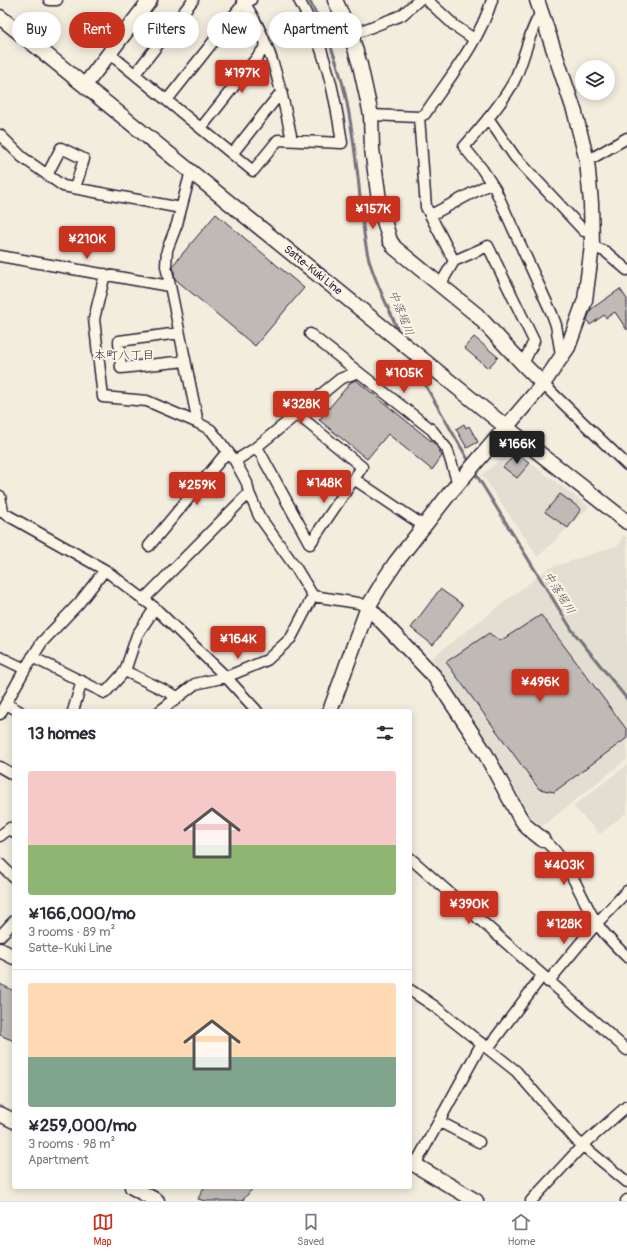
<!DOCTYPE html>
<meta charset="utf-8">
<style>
:root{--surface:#fff;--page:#f7f7f7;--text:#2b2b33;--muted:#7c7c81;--line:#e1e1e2;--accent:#c8321e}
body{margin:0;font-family:Pangolin,"Klee One",sans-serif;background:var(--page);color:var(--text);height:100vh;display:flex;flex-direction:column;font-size:15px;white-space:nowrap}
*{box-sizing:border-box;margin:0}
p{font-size:13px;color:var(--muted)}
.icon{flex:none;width:22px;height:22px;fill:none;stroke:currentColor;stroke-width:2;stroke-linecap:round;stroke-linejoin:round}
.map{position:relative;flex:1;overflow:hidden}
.panel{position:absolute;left:12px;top:709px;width:400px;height:480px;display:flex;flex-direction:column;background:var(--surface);border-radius:4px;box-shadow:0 2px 10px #0003}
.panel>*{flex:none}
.hud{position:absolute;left:12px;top:12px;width:400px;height:36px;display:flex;gap:8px}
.fabs{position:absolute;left:575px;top:60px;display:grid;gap:8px}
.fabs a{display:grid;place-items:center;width:40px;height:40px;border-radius:50%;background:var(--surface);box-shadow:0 2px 10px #0003;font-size:20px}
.price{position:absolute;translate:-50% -34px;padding:0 9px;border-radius:4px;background:var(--accent);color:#fff;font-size:13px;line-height:26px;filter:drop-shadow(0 1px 2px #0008)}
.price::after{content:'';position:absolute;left:50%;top:24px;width:12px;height:9px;margin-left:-6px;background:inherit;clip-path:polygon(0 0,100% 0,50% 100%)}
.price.on{background:#222;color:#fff}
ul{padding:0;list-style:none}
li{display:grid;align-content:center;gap:8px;height:212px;padding:0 16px}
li+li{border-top:1px solid var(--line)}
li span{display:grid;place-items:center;height:124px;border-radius:4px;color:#555}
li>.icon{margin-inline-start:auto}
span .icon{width:72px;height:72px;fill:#fffc;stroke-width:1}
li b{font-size:17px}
h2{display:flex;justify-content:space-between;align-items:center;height:48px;padding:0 16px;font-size:17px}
.tag{padding:0 14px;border-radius:18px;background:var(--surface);box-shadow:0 2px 10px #0003;font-size:14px;line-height:36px}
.tag.on{background:var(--accent);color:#fff}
.tab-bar{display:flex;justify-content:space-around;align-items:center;height:56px;border-top:1px solid var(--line);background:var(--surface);font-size:11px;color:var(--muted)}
.tab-bar a{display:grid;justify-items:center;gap:2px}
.tab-bar .on{color:var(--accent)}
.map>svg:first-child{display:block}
.built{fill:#e3ded2}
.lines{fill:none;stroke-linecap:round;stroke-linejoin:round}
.stream{stroke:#75727b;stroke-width:3}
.building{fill:#bfbab6;stroke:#22223b}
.street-casing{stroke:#22223b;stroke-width:13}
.secondary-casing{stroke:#22223b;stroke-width:17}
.street{stroke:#fcf5e5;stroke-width:10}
.secondary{stroke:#fcf5e5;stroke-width:14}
.labels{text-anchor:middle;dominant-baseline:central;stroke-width:4;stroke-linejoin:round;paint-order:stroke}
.street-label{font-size:11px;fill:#22223b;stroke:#fcf5e5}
.water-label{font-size:12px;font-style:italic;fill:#525160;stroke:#fcf5e5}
.neighbourhood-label{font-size:12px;fill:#22223b;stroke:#fcf5e5}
</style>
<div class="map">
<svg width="627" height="1201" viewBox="0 0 627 1201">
<rect width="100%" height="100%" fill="#f3edde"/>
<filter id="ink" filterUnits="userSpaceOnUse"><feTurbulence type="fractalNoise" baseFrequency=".025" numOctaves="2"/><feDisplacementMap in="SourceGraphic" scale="8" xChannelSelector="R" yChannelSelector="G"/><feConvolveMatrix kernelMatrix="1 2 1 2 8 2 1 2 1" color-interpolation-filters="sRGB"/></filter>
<g filter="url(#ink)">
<path class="built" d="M512 449 589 507 538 557 482 475Z
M623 535 627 538V759L540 828 528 812 484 736 431 658 549 568 619 545Z
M627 765V812L600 834 573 806Z"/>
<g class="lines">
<path class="stream" d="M309 0C343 60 350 110 358 177 361 203 362 230 368 256 374 281 390 310 400 335
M408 355 470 463
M474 471 572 630 627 699"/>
</g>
<path class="building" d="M216 214 304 288 255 346 175 279 173 265Z
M620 289 627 299V330L615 312 606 318 604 315 590 325 587 320 591 309Z
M474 337 498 357 488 368 464 348Z
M356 380 436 445 442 456 432 470 388 434 367 459 319 420 351 382Z
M464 424 466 428 469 426 478 442 467 448 456 429Z
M517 453 530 463 517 478 503 467Z
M560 494 581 509 568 528 545 512Z
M440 589 463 605 433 645 411 628Z
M541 615 627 730V738L554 792 539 789 446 662 489 633 500 641Z
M0 984 14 991V1041L0 1035Z
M204 1187H254L242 1201H205L198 1199Z"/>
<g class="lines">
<defs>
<path id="street" d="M49 0H57
M242 0C271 39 282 93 292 140
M427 0 455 26 474 39
M542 11C528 32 525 60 513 83 500 106 481 127 464 147L482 169 495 189 552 314 556 325 561 355
M351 35 402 15 419 0
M110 54 253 171 278 140 342 143C335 93 324 44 299 0
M135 74 193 0
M167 100 239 9 251 0
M371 115 419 117
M488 118 515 157 584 231H591
M201 128 266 46
M0 135 22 157 63 186 181 208
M232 154 282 91
M587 161 627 138
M191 171 177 224 167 250 166 266 198 423
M47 175 61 148 84 159 75 188
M431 215 491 183
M592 246 606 252 627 270
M0 256 169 286
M454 261 426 207 419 117 425 114C449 78 479 42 492 0
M105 274 94 319 103 397 147 401 198 423 211 430 235 461 247 483 249 493 259 516 296 568 313 596 358 603 368 607
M440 285 454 261 488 246 534 341 523 364
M179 333 119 341 121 368 185 361
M310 334 432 430 447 449 458 484
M543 384 627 465
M257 447 310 544 362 467 297 414
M235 461 254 449 340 379 358 372
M354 479 424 526
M0 496 3 512
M0 511 105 570 155 608 226 677 257 711
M149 546 227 452
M143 600 249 493
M0 657 25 669
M32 657 105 693 125 671 137 635 155 608
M125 671 178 697
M6 704 19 711
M73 711 82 681
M160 711 195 684 226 677 267 660 291 638 313 596
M0 714 25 669 42 642 79 603 105 570
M0 767 14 775
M0 836 10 828 14 832
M542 839C567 856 580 896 596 922 604 935 616 946 627 957
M410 858 627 1050
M0 864 14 878
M0 936 14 921
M548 982 597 923 627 891
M410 990 434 1006 516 1071 576 1140 627 1182
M488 1048 542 976
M440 1122 479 1142
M415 1165 482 1043
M531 1201 582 1146 627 1106
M626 1201 627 1200"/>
<path id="secondary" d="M335 0 351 35 360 65 371 115 372 149 380 207 390 241 395 248 477 315 523 364 543 384
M0 17 506 427 627 522
M85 85 150 0
M368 607 434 676 485 753 519 816 527 827 542 839
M330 711 368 607 384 580 396 562 449 494 543 384 568 347 585 300 592 246 591 203 587 161 575 113 537 0
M0 950 14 957
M0 1114 14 1121
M410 1162 476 1201
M132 1187 157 1201"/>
</defs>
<use href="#street" class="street-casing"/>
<use href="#secondary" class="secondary-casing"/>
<use href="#street" class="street"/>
<use href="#secondary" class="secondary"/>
</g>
</g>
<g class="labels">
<g class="street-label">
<text transform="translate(313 270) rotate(39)">Satte-Kuki Line</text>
</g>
<g class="water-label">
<text transform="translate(401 313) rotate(68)">中落堀川</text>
<text transform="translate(559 593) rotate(58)">中落堀川</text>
</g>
<g class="neighbourhood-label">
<text x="124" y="355">本町八丁目</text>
</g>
</g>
</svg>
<div class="fabs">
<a><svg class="icon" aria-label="layers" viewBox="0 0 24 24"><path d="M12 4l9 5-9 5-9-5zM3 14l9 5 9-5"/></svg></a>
</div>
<b class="price" style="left:242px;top:94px">¥197K</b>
<b class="price" style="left:373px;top:230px">¥157K</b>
<b class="price" style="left:87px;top:260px">¥210K</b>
<b class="price" style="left:404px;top:394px">¥105K</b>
<b class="price" style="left:301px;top:425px">¥328K</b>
<b class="price on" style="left:517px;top:465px">¥166K</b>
<b class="price" style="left:324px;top:504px">¥148K</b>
<b class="price" style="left:197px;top:506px">¥259K</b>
<b class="price" style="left:238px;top:660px">¥164K</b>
<b class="price" style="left:540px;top:703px">¥496K</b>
<b class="price" style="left:564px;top:886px">¥403K</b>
<b class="price" style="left:469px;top:925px">¥390K</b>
<b class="price" style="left:564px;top:945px">¥128K</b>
<div class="hud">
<a class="tag">Buy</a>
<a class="tag on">Rent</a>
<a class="tag">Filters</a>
<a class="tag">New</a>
<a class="tag">Apartment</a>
</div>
<section class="panel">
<h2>13 homes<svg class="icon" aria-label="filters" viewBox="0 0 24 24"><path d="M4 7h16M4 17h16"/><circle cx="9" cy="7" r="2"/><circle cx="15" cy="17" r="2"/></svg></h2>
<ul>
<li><span style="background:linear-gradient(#f6c9c9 60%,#8fb573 0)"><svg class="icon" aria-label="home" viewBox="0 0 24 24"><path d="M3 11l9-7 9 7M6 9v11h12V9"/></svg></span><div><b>¥166,000/mo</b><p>3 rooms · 89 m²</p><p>Satte-Kuki Line</p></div></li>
<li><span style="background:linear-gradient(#ffd9b3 60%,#7fa58c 0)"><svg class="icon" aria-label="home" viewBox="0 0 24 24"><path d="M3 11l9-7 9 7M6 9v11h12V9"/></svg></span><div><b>¥259,000/mo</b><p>3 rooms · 98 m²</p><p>Apartment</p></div></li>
</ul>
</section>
</div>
<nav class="tab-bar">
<a class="on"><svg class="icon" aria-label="map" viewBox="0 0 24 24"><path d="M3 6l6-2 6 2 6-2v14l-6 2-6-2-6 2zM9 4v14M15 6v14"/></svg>Map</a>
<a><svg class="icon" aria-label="saved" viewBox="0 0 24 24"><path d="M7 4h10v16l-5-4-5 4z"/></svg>Saved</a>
<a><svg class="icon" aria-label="home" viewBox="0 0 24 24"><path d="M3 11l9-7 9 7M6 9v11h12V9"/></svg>Home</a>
</nav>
